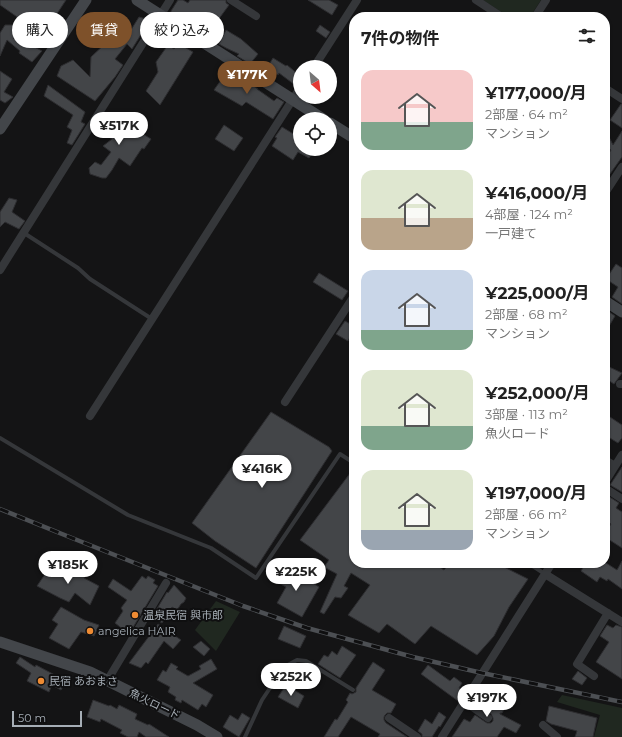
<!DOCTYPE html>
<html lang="ja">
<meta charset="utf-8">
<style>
:root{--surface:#fff;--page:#f2f2f2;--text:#222;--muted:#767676;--accent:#7e512a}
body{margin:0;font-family:Montserrat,"Noto Sans JP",sans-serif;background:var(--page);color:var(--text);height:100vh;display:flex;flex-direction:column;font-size:15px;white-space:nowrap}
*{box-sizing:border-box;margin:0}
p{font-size:13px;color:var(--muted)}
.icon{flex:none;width:22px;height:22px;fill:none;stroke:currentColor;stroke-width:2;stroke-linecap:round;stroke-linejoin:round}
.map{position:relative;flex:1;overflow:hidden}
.panel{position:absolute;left:349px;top:12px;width:261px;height:556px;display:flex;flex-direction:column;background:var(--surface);border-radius:16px;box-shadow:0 1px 3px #0004}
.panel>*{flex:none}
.banner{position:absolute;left:12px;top:12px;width:277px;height:36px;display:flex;gap:8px}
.needle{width:26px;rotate:152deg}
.fabs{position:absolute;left:293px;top:60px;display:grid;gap:8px}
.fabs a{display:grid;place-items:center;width:44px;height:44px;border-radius:50%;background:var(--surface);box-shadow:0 1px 3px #0004;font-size:20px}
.scale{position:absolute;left:12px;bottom:10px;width:70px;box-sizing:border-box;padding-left:4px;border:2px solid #a6aeb6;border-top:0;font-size:11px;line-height:14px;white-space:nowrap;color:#a6aeb6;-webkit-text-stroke:3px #0f0f10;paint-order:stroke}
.price{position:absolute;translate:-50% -34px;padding:0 9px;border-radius:14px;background:#fff;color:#222;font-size:13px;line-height:26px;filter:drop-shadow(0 1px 2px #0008)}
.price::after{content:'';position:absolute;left:50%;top:24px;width:12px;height:9px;margin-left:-6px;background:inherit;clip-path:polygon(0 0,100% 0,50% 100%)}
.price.active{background:var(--accent);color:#fff}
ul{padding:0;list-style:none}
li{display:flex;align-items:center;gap:12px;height:100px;padding:0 12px}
li span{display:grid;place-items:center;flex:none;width:112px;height:80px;border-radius:12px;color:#555}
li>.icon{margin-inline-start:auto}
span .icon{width:48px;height:48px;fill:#fffc;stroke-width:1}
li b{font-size:17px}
h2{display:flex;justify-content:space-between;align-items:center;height:48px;padding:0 12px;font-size:17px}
.tag{padding:0 14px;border-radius:18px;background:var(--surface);box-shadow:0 1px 3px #0004;font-size:14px;line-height:36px}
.tag.active{background:var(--accent);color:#fff}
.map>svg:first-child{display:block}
.green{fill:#202820}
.building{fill:#434548;stroke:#2e2e31}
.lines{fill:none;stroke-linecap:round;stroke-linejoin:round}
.lane{stroke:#35373a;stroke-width:4}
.street{stroke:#35373a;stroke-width:8}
.secondary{stroke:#43464a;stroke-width:11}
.rail-casing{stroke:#4c4f53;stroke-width:4.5}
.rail{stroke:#0f0f10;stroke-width:3;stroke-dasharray:9;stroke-linecap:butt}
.poi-dot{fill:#ee8b33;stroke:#0f0f10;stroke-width:1.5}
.labels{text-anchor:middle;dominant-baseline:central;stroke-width:4;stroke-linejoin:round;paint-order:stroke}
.poi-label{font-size:11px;fill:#a6aeb6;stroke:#0f0f10;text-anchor:start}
.street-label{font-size:11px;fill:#a6aeb6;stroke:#0f0f10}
</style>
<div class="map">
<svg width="622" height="737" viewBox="0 0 622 737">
<rect width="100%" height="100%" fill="#141415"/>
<path class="green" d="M483 0H541L530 17H509Z
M216 601 240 612 216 651 195 630Z
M562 695 622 708V737H594L600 715 557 702Z"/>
<path class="building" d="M0 0H66L43 35 0 5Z
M178 0H183L188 3 190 0H226V3L229 5 218 20 215 21 205 35 171 14V11Z
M308 0H329L338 5 332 15Z
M139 17 150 20 132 49 127 44 115 59 123 65 115 77 95 101 57 76 61 66 73 60 90 77 91 57 108 41 101 36 109 20 129 33Z
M5 25H23L13 38 25 45 27 43 42 51 32 62 19 53 20 51 7 40 0 56V33Z
M320 25 330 32 326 38 316 31Z
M226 30 241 39 258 54 250 64 237 56 239 54 226 48 219 44Z
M179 44 193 52 160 105 146 91 158 72 156 62 168 45 174 49Z
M273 58 286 66 287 65 300 76V79L295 85 279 73 278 75 267 68Z
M228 70 258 89H257L274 101 277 98 284 102 273 119 246 102 242 106 214 90Z
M0 71 12 79 4 92 13 97 5 103 0 100Z
M48 85 85 112 81 122 85 124 72 145 67 143 72 130 67 127 73 115 44 96Z
M621 104H622V128L610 120Z
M109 113 151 139 144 149 142 148 130 166 119 158 112 170 106 178H102L90 174 89 168 95 162 101 165 111 152 103 146 112 139 101 132Z
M224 125 243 138 234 151 215 139Z
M282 127 300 138V149H315L309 158 298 152 293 160 272 146 277 138 275 137Z
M605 129 613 145 622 131V157L605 181V159L611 150 605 146Z
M9 198 17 200 12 212 25 221 19 229 5 222 0 227V212Z
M616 264 622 268V304L612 297 618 287 606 279Z
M319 273 348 291 342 300 313 282Z
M605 309 615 316 605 333Z
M345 321 354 326V339L350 337 348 341 336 334Z
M605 365 622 373 614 384 605 378Z
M271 412 329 447 332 451 256 568 215 541 192 523Z
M610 417 622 425V438L618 443 605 435V424Z
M622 467V492L610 485Z
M354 468V563H433L444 570 450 563H496L528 579 509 607 494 636 477 655 431 626 415 644 387 624 379 633 348 615 370 585 351 573 344 586 348 588 341 598 335 597 324 614 320 612 337 574 324 567 329 560 300 540Z
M608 496 619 503 616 508 622 512V548L605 537V533L611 524 605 519V501Z
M622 561V589L608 579 607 581 600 577 597 582 581 571 586 563H606L617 570Z
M52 564 72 577 76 570 85 576 84 578 99 586 90 605 75 593 69 602 60 598 37 586Z
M286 566 319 587 302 617 277 603 286 587 277 582Z
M142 576 146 579 148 576 155 580 153 583 158 586 129 634 115 623 123 611 121 608 127 600 108 587 113 579 131 591Z
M174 585 186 598 184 602 181 604 177 610 172 607 162 623 152 617 167 592 168 593Z
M61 607 84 620 99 625 94 636 81 632 69 649 49 638 58 624 52 620Z
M158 624 181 640 173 649 164 641 148 664 146 662 141 668 129 663 147 639Z
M607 625 613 628 616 625 622 627V679L596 662 609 642 600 636Z
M284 626 306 636 300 648 278 639Z
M201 641 210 649 204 656 193 647Z
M342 646 356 655 340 678 318 664 324 655 328 657 332 651 337 655Z
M20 657 35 667 36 665 66 681 61 690 52 685 49 692 27 681 31 673 16 663Z
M211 659 217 669 193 683 213 695 206 707 202 704 198 710 182 700 181 703 175 700 176 697 168 692 170 687 157 680 163 670 166 672 171 663 178 667 176 669 188 676 201 669 199 666Z
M373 662 385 670 372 690 396 704 391 713H387L385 715 384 717V720L386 723 407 737H378L380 734 351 717 338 737H324L335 719 337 720 348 702 346 700 350 693 352 694 356 692V688Z
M428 665 450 681 454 677 462 683 459 688 464 692 458 701 421 674Z
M578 671 587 678 582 685 572 679Z
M286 685 304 696 298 708 278 697Z
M481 687 484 691 488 687 503 696 499 701 506 706 502 713H500V714L521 725 516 733 504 727 497 737H452L464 719 470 722 475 715 487 723H491L493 721V718L491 714 472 700Z
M93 700 109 706 110 705 117 709 119 705 137 714 135 719 148 725 149 724 169 737H146L139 732 137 737H128L120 733 122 730 101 719 100 722 87 717Z
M549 706 597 718 593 737H575L577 731 551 724 546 721Z
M439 712 446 717 440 727 439 726 432 737H422V734L418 731 425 719 432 724Z
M242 713 250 718 239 737 223 727 230 715 238 720Z"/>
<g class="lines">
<path class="lane" d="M24 233 78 268 90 279 152 319
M0 438 128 515 211 548 256 578 340 454 354 463
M528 563 545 574
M245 737 262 700 284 667 297 660 306 661 353 690"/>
<path class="street" d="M231 0 256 16
M476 0 502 17
M535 17 546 0
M314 67 357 0
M605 88 622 99
M605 193 622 167
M0 270 170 0
M620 384H622
M285 402 354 296
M90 416 300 88
M605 460 615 466
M605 482 622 455
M605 488 622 499
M545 574 622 622
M594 676 577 664 608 613
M107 681 166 583
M464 701 488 718
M389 718 417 737
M543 725 557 737
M442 737 552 563"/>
<path class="secondary" d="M137 0 323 119
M330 123 354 138
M0 129 86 0
M605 301 622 312
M0 642 90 672 197 725 217 737"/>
<defs>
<path id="rail" d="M0 509 72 538 243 606 307 628 413 657 482 673 622 702"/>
</defs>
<use href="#rail" class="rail-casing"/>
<use href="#rail" class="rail"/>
</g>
<g class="poi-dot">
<circle cx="135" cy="615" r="4"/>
<circle cx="90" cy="631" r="4"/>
<circle cx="41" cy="681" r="4"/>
</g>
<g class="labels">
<g class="poi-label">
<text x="143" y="615">温泉民宿 與市郎</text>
<text x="98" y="631">angelica HAIR</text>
<text x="49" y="681">民宿 あおまさ</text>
</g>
<g class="street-label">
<text transform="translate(155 704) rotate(26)">魚火ロード</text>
</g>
</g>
</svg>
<div class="fabs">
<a><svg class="needle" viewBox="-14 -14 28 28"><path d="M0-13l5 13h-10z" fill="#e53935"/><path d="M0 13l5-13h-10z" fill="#767676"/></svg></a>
<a><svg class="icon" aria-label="locate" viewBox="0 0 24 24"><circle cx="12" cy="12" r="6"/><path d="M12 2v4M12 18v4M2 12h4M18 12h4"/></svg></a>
</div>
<div class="scale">50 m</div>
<b class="price active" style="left:247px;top:95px">¥177K</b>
<b class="price" style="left:119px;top:146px">¥517K</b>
<b class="price" style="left:262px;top:489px">¥416K</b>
<b class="price" style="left:68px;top:585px">¥185K</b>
<b class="price" style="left:296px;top:592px">¥225K</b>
<b class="price" style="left:291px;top:697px">¥252K</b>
<b class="price" style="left:487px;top:718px">¥197K</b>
<div class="banner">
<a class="tag">購入</a>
<a class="tag active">賃貸</a>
<a class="tag">絞り込み</a>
</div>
<section class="panel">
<h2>7件の物件<svg class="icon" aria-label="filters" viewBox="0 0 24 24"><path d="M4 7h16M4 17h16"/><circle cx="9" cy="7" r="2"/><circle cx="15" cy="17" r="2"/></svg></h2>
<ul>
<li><span style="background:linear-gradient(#f6c9c9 65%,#7fa58c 0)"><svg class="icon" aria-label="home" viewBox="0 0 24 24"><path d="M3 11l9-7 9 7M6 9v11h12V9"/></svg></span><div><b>¥177,000/月</b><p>2部屋 · 64 m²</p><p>マンション</p></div></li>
<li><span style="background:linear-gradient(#dfe7d0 60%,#b9a48a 0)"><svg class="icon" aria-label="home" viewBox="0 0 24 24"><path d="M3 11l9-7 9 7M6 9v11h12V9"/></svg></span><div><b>¥416,000/月</b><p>4部屋 · 124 m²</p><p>一戸建て</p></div></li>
<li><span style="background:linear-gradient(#c9d6e8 75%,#7fa58c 0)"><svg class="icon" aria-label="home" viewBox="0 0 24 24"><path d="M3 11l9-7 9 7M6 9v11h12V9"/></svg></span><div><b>¥225,000/月</b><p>2部屋 · 68 m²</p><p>マンション</p></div></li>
<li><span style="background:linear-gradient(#dfe7d0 70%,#7fa58c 0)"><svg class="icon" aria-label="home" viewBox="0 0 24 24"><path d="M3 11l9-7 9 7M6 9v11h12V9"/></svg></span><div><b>¥252,000/月</b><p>3部屋 · 113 m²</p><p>魚火ロード</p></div></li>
<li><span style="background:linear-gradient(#dfe7d0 75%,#9aa5b1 0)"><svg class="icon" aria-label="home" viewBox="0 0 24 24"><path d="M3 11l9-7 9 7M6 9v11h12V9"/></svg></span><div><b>¥197,000/月</b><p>2部屋 · 66 m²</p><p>マンション</p></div></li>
</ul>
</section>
</div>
